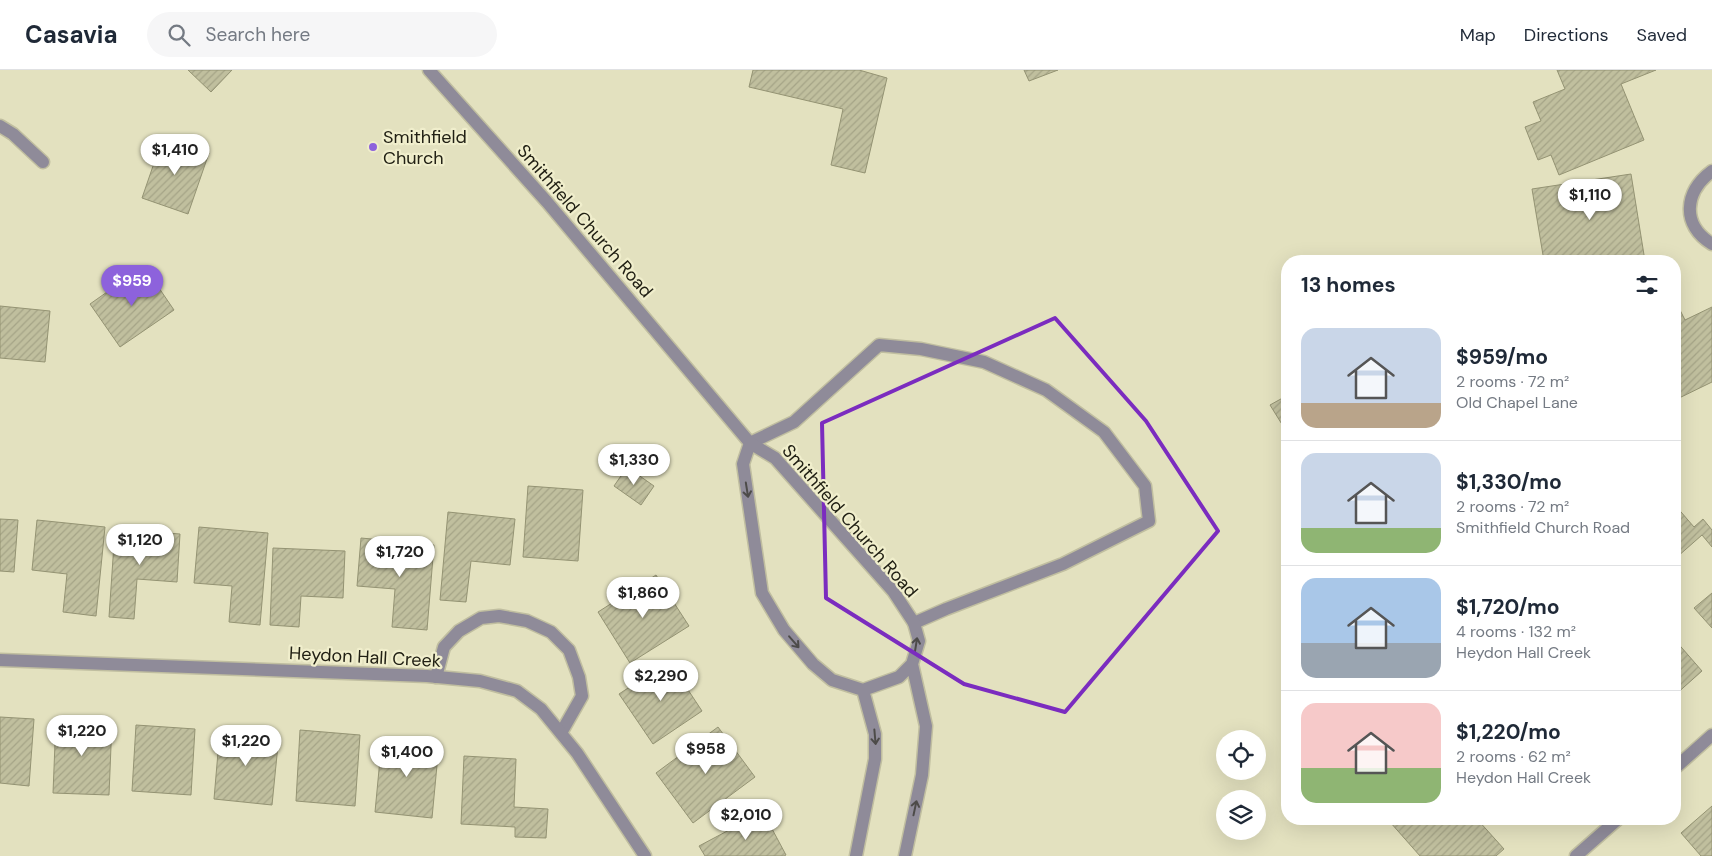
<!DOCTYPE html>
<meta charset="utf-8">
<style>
:root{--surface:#fff;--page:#f6f6f7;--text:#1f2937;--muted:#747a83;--line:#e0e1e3;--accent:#8d62dc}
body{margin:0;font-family:"DM Sans",sans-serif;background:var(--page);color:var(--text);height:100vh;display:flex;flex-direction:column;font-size:19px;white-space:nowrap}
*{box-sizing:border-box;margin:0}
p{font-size:16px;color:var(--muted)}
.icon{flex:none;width:28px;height:28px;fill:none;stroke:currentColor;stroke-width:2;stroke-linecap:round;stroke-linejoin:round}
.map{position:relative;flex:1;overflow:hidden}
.drawer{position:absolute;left:1281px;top:185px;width:400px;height:570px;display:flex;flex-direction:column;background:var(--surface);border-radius:20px;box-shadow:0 5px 20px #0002}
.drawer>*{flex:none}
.buttons{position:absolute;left:1216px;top:660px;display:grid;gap:10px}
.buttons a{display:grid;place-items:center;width:50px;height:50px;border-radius:50%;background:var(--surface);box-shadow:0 5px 20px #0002;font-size:25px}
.price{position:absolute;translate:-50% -42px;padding:0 11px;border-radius:18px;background:#fff;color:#222;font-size:16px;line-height:32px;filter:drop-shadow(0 1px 2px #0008)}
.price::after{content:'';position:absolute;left:50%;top:30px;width:15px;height:11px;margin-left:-8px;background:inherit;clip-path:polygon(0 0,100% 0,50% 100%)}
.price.on{background:var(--accent);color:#fff}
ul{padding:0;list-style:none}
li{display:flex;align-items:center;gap:15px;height:125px;padding:0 20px}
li+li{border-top:1px solid var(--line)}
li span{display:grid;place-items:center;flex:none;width:140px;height:100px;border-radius:15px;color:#555}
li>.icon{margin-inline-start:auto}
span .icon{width:60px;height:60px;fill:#fffc;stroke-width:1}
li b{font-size:21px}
h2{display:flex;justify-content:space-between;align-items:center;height:60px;padding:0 20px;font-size:21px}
header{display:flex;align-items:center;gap:30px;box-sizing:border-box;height:70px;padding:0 25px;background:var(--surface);border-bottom:1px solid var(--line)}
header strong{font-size:24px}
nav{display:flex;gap:28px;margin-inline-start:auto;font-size:18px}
.search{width:350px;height:45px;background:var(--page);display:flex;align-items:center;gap:12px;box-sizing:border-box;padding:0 18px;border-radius:28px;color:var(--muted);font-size:19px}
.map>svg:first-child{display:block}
.building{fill:url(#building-hatch);stroke:#949373}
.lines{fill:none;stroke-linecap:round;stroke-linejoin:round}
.lane-casing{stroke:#c0bea0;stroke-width:15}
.street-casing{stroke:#c0bea0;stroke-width:15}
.lane{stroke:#8f8b99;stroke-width:12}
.street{stroke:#8f8b99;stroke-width:12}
.oneway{stroke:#4d4b49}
.marked{fill:none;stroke:#7b2cbf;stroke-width:4;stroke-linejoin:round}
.poi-dot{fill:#8d62dc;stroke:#f0eecc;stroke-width:2}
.labels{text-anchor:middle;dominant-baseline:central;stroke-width:4.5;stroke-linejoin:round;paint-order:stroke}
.poi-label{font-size:18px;fill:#212014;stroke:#f0eecc;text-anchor:start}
.street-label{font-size:18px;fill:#212014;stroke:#f0eecc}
</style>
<header>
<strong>Casavia</strong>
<div class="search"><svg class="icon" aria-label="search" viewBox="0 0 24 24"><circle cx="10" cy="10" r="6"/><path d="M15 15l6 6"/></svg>Search here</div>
<nav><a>Map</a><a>Directions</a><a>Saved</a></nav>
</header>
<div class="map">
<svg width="1712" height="786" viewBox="0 0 1712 786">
<defs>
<pattern id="building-hatch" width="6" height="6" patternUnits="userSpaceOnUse" patternTransform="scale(1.25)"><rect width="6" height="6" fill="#c0bf9e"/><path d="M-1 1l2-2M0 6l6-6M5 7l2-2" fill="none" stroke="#a5a487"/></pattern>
</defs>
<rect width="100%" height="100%" fill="#e3e1bf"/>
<path class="building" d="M188 0H232L211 22Z
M753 0H859L887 8 865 103 831 95 843 39 749 17Z
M1024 0H1058L1029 11Z
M1557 0H1656L1621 14 1644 70 1559 105 1551 85 1538 90 1525 57 1541 51 1533 32 1565 19Z
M163 67 209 83 188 144 142 128Z
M1631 104 1645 191H1611V188L1591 191H1544L1532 119Z
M144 196 174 240 120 277 90 234Z
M1675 230 1685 250 1712 237V312L1675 330Z
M0 236 50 241 45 292 0 288Z
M1288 325V364L1270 335Z
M627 397 654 416 641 435 614 416Z
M528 416 583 420 578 491 523 487Z
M1675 435 1694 457 1703 449 1712 460V477L1702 465 1677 487 1675 485Z
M448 442 515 449 510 495 471 491 466 532 440 530Z
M0 449 18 450 14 502 0 501Z
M37 450 105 457 96 546 63 542 67 504 32 500Z
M199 457 268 463 260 555 229 552 232 516 194 513Z
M115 459 180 464 177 512 137 509 134 549 109 547Z
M361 468 434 475 427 560 392 557 395 519 357 516Z
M273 478 345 481 343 528 301 526 299 557 270 555Z
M656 505 689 556 630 593 598 542Z
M1712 523V558L1694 538Z
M1675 570 1702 601 1675 625Z
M669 591 702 641 653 674 619 624Z
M0 647 34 649 29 716 0 713Z
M56 649 112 652 109 725 53 723Z
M136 655 195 659 191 725 132 721Z
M718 657 755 707 693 753 656 703Z
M220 659 279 665 272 735 214 729Z
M300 660 360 665 355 736 296 731Z
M382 668 439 674 432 748 375 742Z
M464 686 516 689 514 737 548 739 546 768 515 767V757L461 754Z
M1712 736V786H1701L1681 763Z
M763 742 786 785 784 786H705L699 776Z
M1394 749H1477L1504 779 1496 786H1420L1390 752Z"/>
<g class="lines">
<defs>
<path id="lane" d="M750 373 794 352 879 275 921 279 984 292 1046 320 1104 362 1145 416 1149 451 1063 494 946 539 914 553
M436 607 444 577 459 561 481 548 499 546 527 551 551 562 569 580 579 607 582 626 561 663"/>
<path id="street" d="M429 0 547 132 750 373 775 388 893 521 914 553 919 571 912 594 899 607 863 620 832 610 813 594 784 560 762 523 743 394 750 373
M0 56 13 64 43 92
M1712 101C1684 122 1681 155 1712 174
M0 590 427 606 480 611 517 621 541 639 577 683 645 786
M1675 698 1712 665
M856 786 875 689V664L863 620
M905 786 922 705 926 656 912 594
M1576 786 1618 749"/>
</defs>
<use href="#lane" class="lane-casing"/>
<use href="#street" class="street-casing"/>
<use href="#lane" class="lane"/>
<use href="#street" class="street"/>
</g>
<defs><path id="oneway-shaft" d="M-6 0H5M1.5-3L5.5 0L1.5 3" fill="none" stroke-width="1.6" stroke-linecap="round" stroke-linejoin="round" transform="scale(1.25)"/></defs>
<g class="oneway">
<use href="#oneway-shaft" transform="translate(747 420) rotate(81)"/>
<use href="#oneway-shaft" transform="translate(794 572) rotate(49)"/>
<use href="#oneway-shaft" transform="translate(916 575) rotate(-81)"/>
<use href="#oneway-shaft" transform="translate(875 667) rotate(85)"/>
<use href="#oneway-shaft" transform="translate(915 738) rotate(-78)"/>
</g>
<path class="marked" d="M1055 248 1146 351 1218 461 1065 642 964 614 826 528 822 353Z"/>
<circle class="poi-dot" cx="373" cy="77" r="5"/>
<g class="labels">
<g class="poi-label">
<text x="383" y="67">Smithfield<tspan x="383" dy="21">Church</tspan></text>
</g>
<g class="street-label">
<text transform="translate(585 151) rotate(49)">Smithfield Church Road</text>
<text transform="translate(850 451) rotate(49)">Smithfield Church Road</text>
<text transform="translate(365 587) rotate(3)">Heydon Hall Creek</text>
</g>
</g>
</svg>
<div class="buttons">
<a><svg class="icon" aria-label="locate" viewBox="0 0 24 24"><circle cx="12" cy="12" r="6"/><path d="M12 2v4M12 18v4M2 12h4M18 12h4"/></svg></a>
<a><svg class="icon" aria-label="layers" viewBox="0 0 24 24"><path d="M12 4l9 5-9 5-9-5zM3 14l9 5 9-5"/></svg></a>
</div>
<b class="price" style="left:175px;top:106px">$1,410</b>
<b class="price" style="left:1590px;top:151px">$1,110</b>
<b class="price on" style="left:132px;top:237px">$959</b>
<b class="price" style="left:634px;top:416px">$1,330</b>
<b class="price" style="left:140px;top:496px">$1,120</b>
<b class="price" style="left:400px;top:508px">$1,720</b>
<b class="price" style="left:643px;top:549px">$1,860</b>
<b class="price" style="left:661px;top:632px">$2,290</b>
<b class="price" style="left:82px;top:687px">$1,220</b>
<b class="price" style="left:246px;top:697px">$1,220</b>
<b class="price" style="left:706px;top:705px">$958</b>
<b class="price" style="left:407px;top:708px">$1,400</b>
<b class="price" style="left:746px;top:771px">$2,010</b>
<section class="drawer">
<h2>13 homes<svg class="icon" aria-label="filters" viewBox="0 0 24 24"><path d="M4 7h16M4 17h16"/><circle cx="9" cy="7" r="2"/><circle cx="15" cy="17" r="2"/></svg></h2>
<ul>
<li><span style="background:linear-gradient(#c9d6e8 75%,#b9a48a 0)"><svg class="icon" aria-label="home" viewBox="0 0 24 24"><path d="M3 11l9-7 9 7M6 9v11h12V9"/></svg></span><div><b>$959/mo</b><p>2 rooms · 72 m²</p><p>Old Chapel Lane</p></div></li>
<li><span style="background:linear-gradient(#c9d6e8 75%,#8fb573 0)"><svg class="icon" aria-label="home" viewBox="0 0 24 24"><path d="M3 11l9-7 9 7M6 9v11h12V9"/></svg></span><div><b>$1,330/mo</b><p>2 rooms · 72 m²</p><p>Smithfield Church Road</p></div></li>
<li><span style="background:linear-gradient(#a9c7e8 65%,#9aa5b1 0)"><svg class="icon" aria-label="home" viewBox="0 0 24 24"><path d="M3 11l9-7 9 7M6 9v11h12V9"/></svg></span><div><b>$1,720/mo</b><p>4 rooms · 132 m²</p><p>Heydon Hall Creek</p></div></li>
<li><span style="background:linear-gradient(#f6c9c9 65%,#8fb573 0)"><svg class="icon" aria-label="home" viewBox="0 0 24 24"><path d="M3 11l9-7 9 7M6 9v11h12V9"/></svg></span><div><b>$1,220/mo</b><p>2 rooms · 62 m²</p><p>Heydon Hall Creek</p></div></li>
</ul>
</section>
</div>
